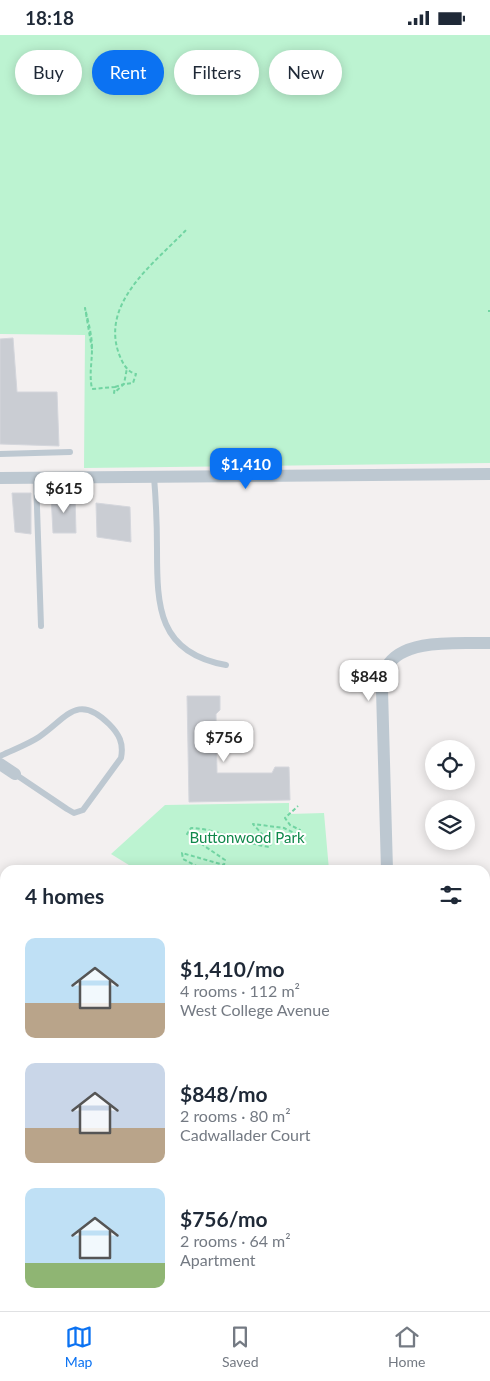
<!DOCTYPE html>
<meta charset="utf-8">
<style>
:root{--surface:#fff;--page:#f6f6f7;--text:#1f2937;--muted:#747a83;--line:#e0e1e3;--accent:#0b72f2}
body{margin:0;font-family:Lato,sans-serif;background:var(--page);color:var(--text);height:100vh;display:flex;flex-direction:column;font-size:19px;white-space:nowrap}
*{box-sizing:border-box;margin:0}
p{font-size:16px;color:var(--muted)}
.icon{flex:none;width:28px;height:28px;fill:none;stroke:currentColor;stroke-width:2;stroke-linecap:round;stroke-linejoin:round}
.map{position:relative;flex:1;overflow:hidden}
.details{position:absolute;left:0px;top:830px;width:490px;height:446px;display:flex;flex-direction:column;background:var(--surface);border-radius:15px 15px 0 0;box-shadow:0 2px 12px #0003}
.details>*{flex:none}
.guide{position:absolute;left:15px;top:15px;width:460px;height:45px;display:flex;gap:10px}
.buttons{position:absolute;left:425px;top:705px;display:grid;gap:10px}
.buttons a{display:grid;place-items:center;width:50px;height:50px;border-radius:50%;background:var(--surface);box-shadow:0 2px 12px #0003;font-size:25px}
.price{position:absolute;translate:-50% -42px;padding:0 11px;border-radius:10px;background:#fff;color:#222;font-size:16px;line-height:32px;filter:drop-shadow(0 1px 2px #0008)}
.price::after{content:'';position:absolute;left:50%;top:30px;width:15px;height:11px;margin-left:-8px;background:inherit;clip-path:polygon(0 0,100% 0,50% 100%)}
.price.selected{background:var(--accent);color:#fff}
ul{padding:0;list-style:none}
li{display:flex;align-items:center;gap:15px;height:125px;padding:0 25px}
li span{display:grid;place-items:center;flex:none;width:140px;height:100px;border-radius:10px;color:#555}
li>.icon{margin-inline-start:auto}
span .icon{width:60px;height:60px;fill:#fffc;stroke-width:1}
li b{font-size:21px}
h2{display:flex;justify-content:space-between;align-items:center;height:60px;padding:0 25px;font-size:21px}
.chip{padding:0 18px;border-radius:22px;background:var(--surface);box-shadow:0 2px 12px #0003;font-size:18px;line-height:45px}
.chip.selected{background:var(--accent);color:#fff}
.status{display:flex;justify-content:space-between;align-items:center;height:35px;padding:0 25px;background:var(--surface);direction:ltr}
.status svg{height:14px;fill:currentColor}
.tabs{display:flex;justify-content:space-around;align-items:center;height:70px;border-top:1px solid var(--line);background:var(--surface);font-size:14px;color:var(--muted)}
.tabs a{display:grid;justify-items:center;gap:2px}
.tabs .selected{color:var(--accent)}
.map>svg:first-child{display:block}
.commercial{fill:#fef8ea}
.green{fill:#bcf3d1}
.water{fill:#86ddf3}
.building{fill:#cacdd3;stroke:#d4d6dc}
.lines{fill:none;stroke-linecap:round;stroke-linejoin:round}
.path{stroke:#71d4a2;stroke-width:2;stroke-dasharray:4 2.5;stroke-linecap:butt}
.lane{stroke:#bdc8d1;stroke-width:6}
.street{stroke:#bdc8d1;stroke-width:12}
.secondary{stroke:#c0ccd8;stroke-width:18}
.primary{stroke:#aec0d1;stroke-width:20}
.labels{text-anchor:middle;dominant-baseline:central;stroke-width:4;stroke-linejoin:round;paint-order:stroke}
.park-label{font-size:15px;fill:#10884b;stroke:#fff}
</style>
<div class="status"><b>18:18</b><svg viewBox="0 0 49 12"><path d="M0 12V9h3v3zM5 12V6h3v6zM10 12V3h3v9zM15 12V0h3v12zM26 1h20v11H26zM47 4h2v5h-2z"/></svg></div>
<div class="map">
<svg width="490" height="1276" viewBox="0 0 490 1276">
<rect width="100%" height="100%" fill="#f3f0f0"/>
<path class="commercial" d="M0 1010 5 1016V1159L0 1163Z"/>
<path class="green" d="M0 0H490V428L84 433 85 300 0 299Z
M289 768V779L324 778 329 835H137L111 819 165 770Z"/>
<path class="water" d="M485 1205 490 1208V1227L485 1225Z"/>
<path class="building" d="M13 303 17 357H57L59 411 0 409V304Z
M12 458H31V499L15 497Z
M75 459 76 498H53L51 460Z
M96 468 130 472 131 507 97 502Z
M187 661H220V675L216 679 217 738H272L275 732H289L290 765 189 767Z"/>
<g class="lines">
<path class="path" d="M488 276H490
M92 314 85 273C88 286 92 300 92 313 92 329 89 338 92 354L115 352 114 358 124 349 133 348 136 339C126 337 121 325 118 316 102 265 157 226 187 194
M115 352 124 349 127 333
M204 835 183 824 182 818 224 830 225 825 187 799 191 793C219 794 242 808 269 812L271 809 253 789 284 793 298 800 300 795 290 790 285 783 298 771
M485 1196 490 1198
M2 1276V1268L5 1263"/>
<path class="lane" d="M0 419 70 417
M154 442C156 466 157 490 157 514 157 572 158 618 226 630
M36 443 41 591
M0 721C12 715 27 710 39 702 66 684 77 657 109 689 119 699 124 708 121 723L83 775 74 778 67 774 15 739
M151 1276 157 1271"/>
<path class="street" d="M0 443 490 439
M0 729 15 739
M387 835 382 655C383 648 383 638 386 633 402 602 461 609 490 608
M485 930 490 926"/>
<path class="secondary" d="M0 1174 5 1170"/>
<path class="primary" d="M0 996 5 1002
M485 1117H490
M279 1271 282 1276"/>
</g>
<g class="labels">
<g class="park-label">
<text x="247" y="802">Buttonwood Park</text>
</g>
</g>
</svg>
<div class="buttons">
<a><svg class="icon" aria-label="locate" viewBox="0 0 24 24"><circle cx="12" cy="12" r="6"/><path d="M12 2v4M12 18v4M2 12h4M18 12h4"/></svg></a>
<a><svg class="icon" aria-label="layers" viewBox="0 0 24 24"><path d="M12 4l9 5-9 5-9-5zM3 14l9 5 9-5"/></svg></a>
</div>
<b class="price selected" style="left:246px;top:455px">$1,410</b>
<b class="price" style="left:64px;top:479px">$615</b>
<b class="price" style="left:369px;top:667px">$848</b>
<b class="price" style="left:224px;top:728px">$756</b>
<div class="guide">
<a class="chip">Buy</a>
<a class="chip selected">Rent</a>
<a class="chip">Filters</a>
<a class="chip">New</a>
</div>
<section class="details">
<h2>4 homes<svg class="icon" aria-label="filters" viewBox="0 0 24 24"><path d="M4 7h16M4 17h16"/><circle cx="9" cy="7" r="2"/><circle cx="15" cy="17" r="2"/></svg></h2>
<ul>
<li><span style="background:linear-gradient(#bfe0f5 65%,#b9a48a 0)"><svg class="icon" aria-label="home" viewBox="0 0 24 24"><path d="M3 11l9-7 9 7M6 9v11h12V9"/></svg></span><div><b>$1,410/mo</b><p>4 rooms · 112 m²</p><p>West College Avenue</p></div></li>
<li><span style="background:linear-gradient(#c9d6e8 65%,#b9a48a 0)"><svg class="icon" aria-label="home" viewBox="0 0 24 24"><path d="M3 11l9-7 9 7M6 9v11h12V9"/></svg></span><div><b>$848/mo</b><p>2 rooms · 80 m²</p><p>Cadwallader Court</p></div></li>
<li><span style="background:linear-gradient(#bfe0f5 75%,#8fb573 0)"><svg class="icon" aria-label="home" viewBox="0 0 24 24"><path d="M3 11l9-7 9 7M6 9v11h12V9"/></svg></span><div><b>$756/mo</b><p>2 rooms · 64 m²</p><p>Apartment</p></div></li>
</ul>
</section>
</div>
<nav class="tabs">
<a class="selected"><svg class="icon" aria-label="map" viewBox="0 0 24 24"><path d="M3 6l6-2 6 2 6-2v14l-6 2-6-2-6 2zM9 4v14M15 6v14"/></svg>Map</a>
<a><svg class="icon" aria-label="saved" viewBox="0 0 24 24"><path d="M7 4h10v16l-5-4-5 4z"/></svg>Saved</a>
<a><svg class="icon" aria-label="home" viewBox="0 0 24 24"><path d="M3 11l9-7 9 7M6 9v11h12V9"/></svg>Home</a>
</nav>
